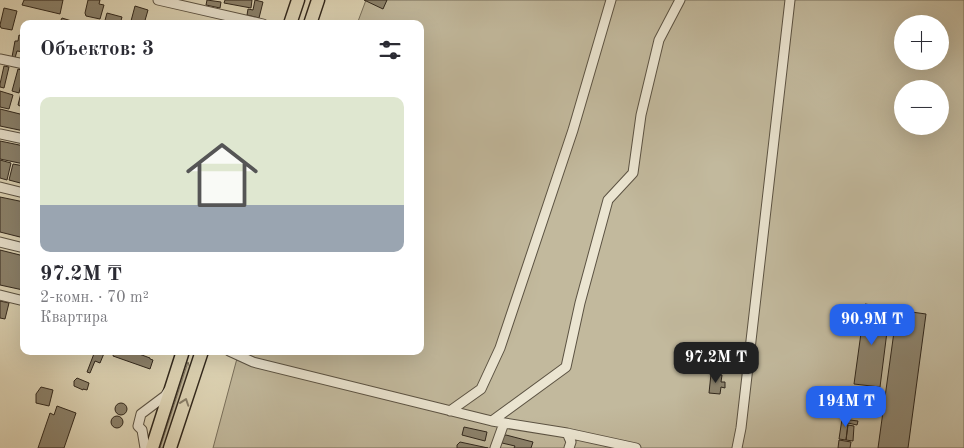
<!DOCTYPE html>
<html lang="ru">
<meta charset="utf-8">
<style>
:root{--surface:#fff;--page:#f2f2f3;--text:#2b2b33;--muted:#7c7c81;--line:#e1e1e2;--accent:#2563eb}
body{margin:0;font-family:"Old Standard TT",serif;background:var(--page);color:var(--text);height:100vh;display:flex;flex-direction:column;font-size:19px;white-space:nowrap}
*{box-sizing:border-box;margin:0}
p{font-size:16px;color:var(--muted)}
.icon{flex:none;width:28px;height:28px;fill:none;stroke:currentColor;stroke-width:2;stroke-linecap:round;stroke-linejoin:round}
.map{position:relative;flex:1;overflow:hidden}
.details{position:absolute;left:20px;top:20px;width:404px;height:335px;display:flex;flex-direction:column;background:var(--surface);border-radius:10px;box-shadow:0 5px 20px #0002}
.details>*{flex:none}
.buttons{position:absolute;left:894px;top:15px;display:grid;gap:10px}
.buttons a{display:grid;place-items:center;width:55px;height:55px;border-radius:50%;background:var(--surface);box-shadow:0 5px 20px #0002;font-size:25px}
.price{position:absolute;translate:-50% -42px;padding:0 11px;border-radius:10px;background:var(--accent);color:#fff;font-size:16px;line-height:32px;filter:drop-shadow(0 1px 2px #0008)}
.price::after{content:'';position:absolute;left:50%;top:30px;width:15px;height:11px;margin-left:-8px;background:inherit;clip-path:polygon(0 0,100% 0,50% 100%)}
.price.active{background:#222;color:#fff}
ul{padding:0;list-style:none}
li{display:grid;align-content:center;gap:10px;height:265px;padding:0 20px}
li+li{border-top:1px solid var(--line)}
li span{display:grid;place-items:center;height:155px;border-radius:10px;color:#555}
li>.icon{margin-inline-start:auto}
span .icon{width:90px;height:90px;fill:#fffc;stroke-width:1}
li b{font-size:21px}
h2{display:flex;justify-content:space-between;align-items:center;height:60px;padding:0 20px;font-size:21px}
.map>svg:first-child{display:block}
.green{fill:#c2b99d;stroke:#79705c;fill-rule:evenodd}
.building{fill:#8c836d;stroke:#30271c}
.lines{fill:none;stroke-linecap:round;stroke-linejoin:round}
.minor-casing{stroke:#5c5343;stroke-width:11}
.highway-casing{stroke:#30271c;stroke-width:15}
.minor{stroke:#ebe5d1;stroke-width:9}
.highway{stroke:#e0d7b8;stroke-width:12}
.oneway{stroke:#887f6a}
</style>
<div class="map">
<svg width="964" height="448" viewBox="0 0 964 448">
<rect width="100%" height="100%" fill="#e0d7b8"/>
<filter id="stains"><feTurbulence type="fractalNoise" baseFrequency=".004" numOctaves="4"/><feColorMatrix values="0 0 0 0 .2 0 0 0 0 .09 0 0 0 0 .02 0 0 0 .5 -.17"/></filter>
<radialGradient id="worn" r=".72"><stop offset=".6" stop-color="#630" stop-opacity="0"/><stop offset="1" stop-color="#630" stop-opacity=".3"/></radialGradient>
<path class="green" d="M366 0H964V448H213L239 351H420V24H357ZM902 24H940V61H902ZM902 89H940V126H902Z
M188 362 190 368 165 448H160Z"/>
<path class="building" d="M24 0H63L60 14 22 5Z
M88 0H100L99 4 104 5 100 19 86 16 85 13Z
M207 0 221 2 220 8 206 5Z
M225 0H252L251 8 224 3Z
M255 0 263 2 259 18 247 15 248 9 253 10Z
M364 0H387L383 9Z
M135 6 148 10 144 24 131 21Z
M4 8 17 11 12 30 1 28 0 25Z
M107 13 122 17 120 24H104Z
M62 18 78 23V24H59Z
M19 35 24 37V52L17 51 15 58 12 57 15 41H18Z
M4 66 9 67 4 88 0 87V84Z
M18 69 24 71 19 93 12 91Z
M22 89 24 90V108L18 105Z
M0 91 13 95 9 109 0 107Z
M0 109 24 115V131L0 126Z
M0 141 24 146V164L0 159Z
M0 160 11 163 7 180 0 178Z
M13 164 24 166V184L9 180Z
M0 197 24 202V238L0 232Z
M0 250 24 256 23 290 0 285Z
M0 301 9 303 5 319 0 318Z
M865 304 890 308 880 387 854 384Z
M897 310 926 314 908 448H878Z
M95 351H105L100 363 95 361 90 373 87 372Z
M114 351H131L150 358V359L153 360 150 369 113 356Z
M711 374 722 375 721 382H725V388L721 387 720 394 709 393Z
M77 378 89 383 87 390 83 389V390L74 386V381Z
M41 387 53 390 49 406 36 403V394Z
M115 409a6 6 0 1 1 12 0a6 6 0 1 1-12 0Z
M57 406 76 413 64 448H38L50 413 54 415Z
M111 422a6 6 0 1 1 12 0a6 6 0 1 1-12 0Z
M842 419 858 421 857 425 848 423 846 440 839 439Z
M848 425 854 426 853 441 846 440Z
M464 427 487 432 485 441 462 435Z
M506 435 533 442 531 448H514L515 446 502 443 503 436Z
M839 440 851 442 850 448H838Z
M460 442 488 448H457V445Z"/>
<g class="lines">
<defs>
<path id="minor" d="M158 0 263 24
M0 59 24 64
M0 134 24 139
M0 187 24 193
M0 242 24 248
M0 295 24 301
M229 351 253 362 492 421 567 433 636 448
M450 411 481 389 500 348 573 130 611 0
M492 421 566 367 580 303 608 200 633 173 641 115 659 40 680 0
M567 433 571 442 569 448
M145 448 142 430 138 426 141 414 165 396 169 390
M495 448 504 423
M737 448 741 428 790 0"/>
<path id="highway" d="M290 24 298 0
M310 24 318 0
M152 448 183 351
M170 448 202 351"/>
</defs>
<use href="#minor" class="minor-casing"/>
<use href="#highway" class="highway-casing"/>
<use href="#minor" class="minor"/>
<use href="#highway" class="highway"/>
</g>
<defs><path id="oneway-chevron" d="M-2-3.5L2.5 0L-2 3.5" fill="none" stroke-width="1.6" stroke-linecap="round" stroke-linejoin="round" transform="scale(1.25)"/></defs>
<use class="oneway" href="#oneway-chevron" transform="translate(185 402) rotate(-71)"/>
<rect width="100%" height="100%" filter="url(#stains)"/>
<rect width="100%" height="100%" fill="url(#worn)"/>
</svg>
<div class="buttons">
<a>+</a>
<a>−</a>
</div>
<b class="price" style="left:872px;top:346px">90.9M ₸</b>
<b class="price active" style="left:716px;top:384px">97.2M ₸</b>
<b class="price" style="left:846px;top:428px">194M ₸</b>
<section class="details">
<h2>Объектов: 3<svg class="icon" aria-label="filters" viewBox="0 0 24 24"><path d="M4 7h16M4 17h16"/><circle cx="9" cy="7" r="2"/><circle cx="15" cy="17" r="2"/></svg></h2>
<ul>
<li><span style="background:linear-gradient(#dfe7d0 70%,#9aa5b1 0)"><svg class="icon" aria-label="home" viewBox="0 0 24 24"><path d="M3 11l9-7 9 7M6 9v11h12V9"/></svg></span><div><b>97.2M ₸</b><p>2-комн. · 70 m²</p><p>Квартира</p></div></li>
</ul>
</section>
</div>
